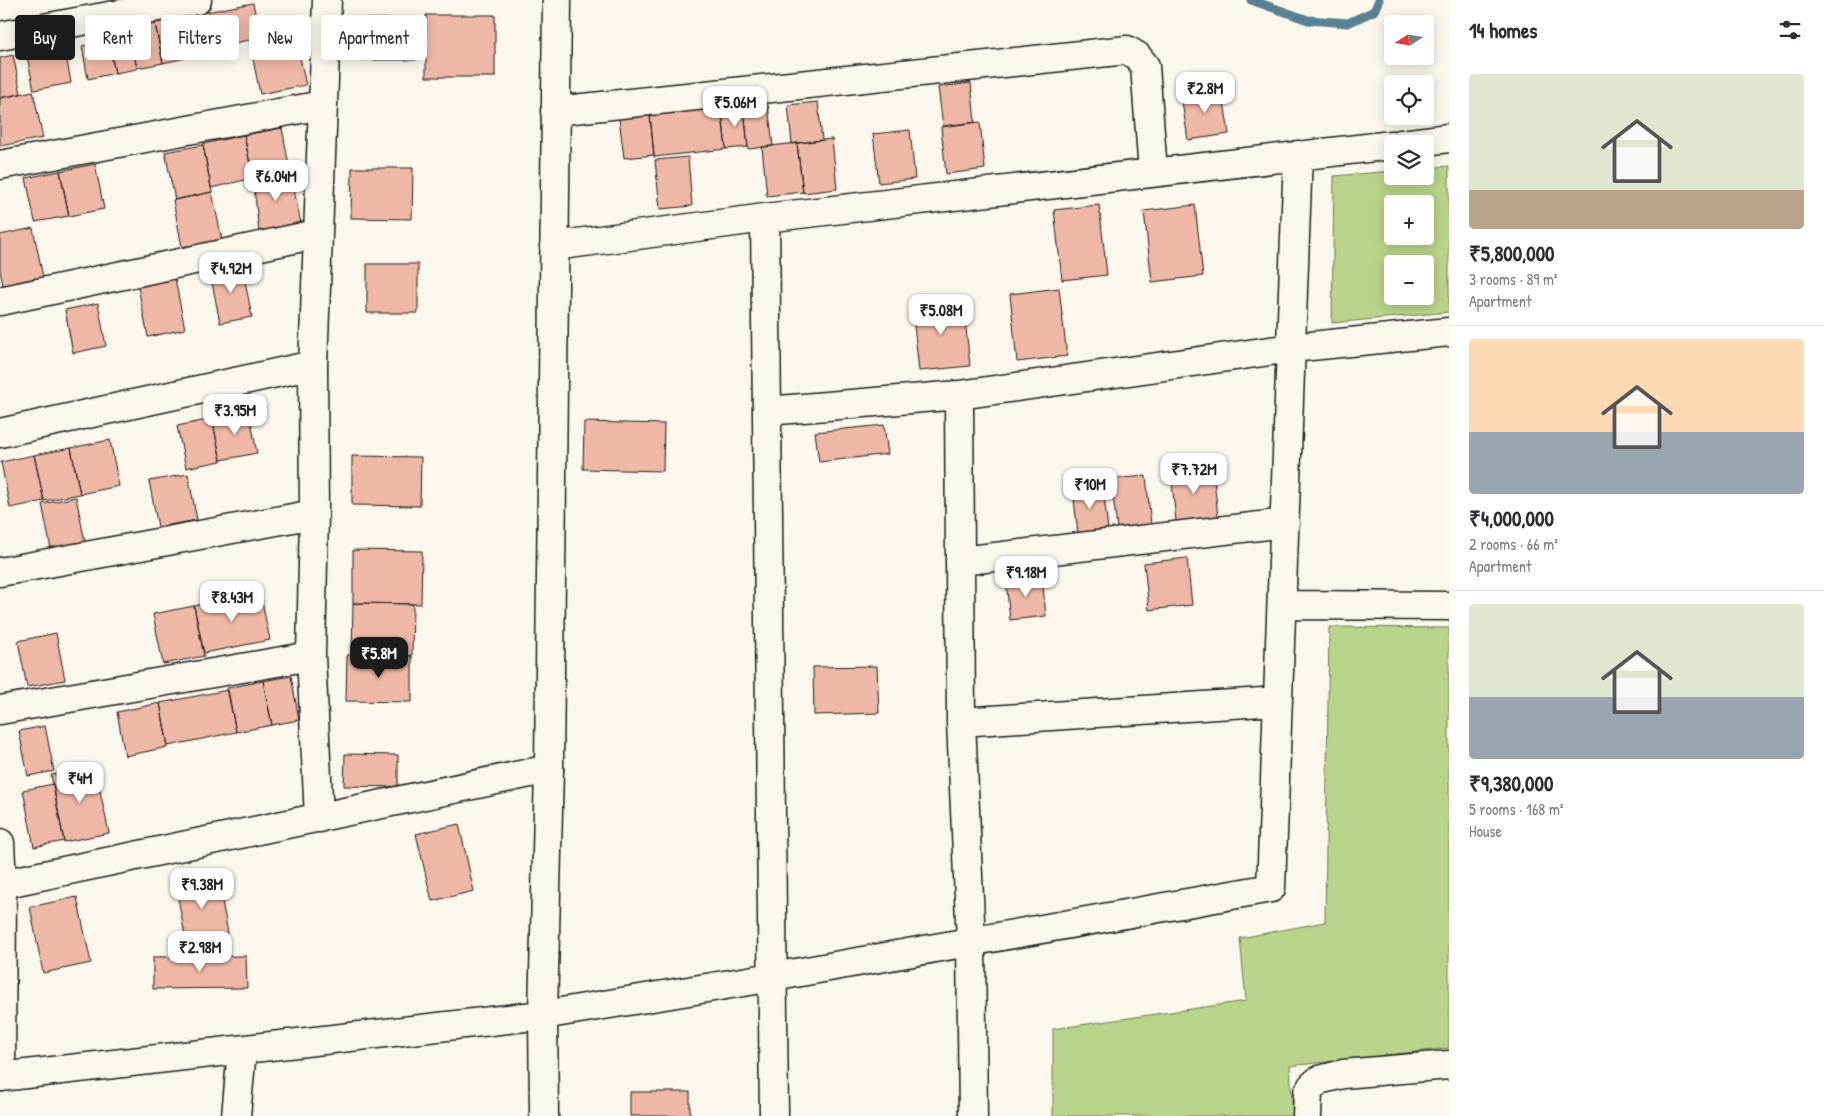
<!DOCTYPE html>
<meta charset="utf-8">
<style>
:root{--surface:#fff;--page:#f7f7f7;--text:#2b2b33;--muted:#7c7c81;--line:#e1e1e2;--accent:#1c1c1c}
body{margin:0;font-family:"Patrick Hand",sans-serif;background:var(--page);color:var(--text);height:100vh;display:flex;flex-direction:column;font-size:19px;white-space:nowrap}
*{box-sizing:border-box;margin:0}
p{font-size:16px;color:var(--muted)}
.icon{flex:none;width:28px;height:28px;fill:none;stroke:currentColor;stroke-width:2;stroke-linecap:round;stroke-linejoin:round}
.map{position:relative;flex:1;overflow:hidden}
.panel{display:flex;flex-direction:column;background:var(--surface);width:375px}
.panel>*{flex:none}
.guide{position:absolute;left:15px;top:15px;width:475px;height:45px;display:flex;gap:10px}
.needle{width:32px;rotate:258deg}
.buttons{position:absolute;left:1384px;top:15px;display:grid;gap:10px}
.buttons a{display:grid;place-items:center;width:50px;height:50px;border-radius:5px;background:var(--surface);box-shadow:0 2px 12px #0003;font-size:25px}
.price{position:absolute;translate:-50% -42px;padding:0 11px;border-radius:10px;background:#fff;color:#222;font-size:16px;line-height:32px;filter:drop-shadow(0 1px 2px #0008)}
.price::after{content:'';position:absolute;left:50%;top:30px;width:15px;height:11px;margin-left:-8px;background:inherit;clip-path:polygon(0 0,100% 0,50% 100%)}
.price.on{background:var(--accent);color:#fff}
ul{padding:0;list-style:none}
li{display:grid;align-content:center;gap:10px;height:265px;padding:0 20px}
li+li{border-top:1px solid var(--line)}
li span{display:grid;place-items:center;height:155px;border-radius:5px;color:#555}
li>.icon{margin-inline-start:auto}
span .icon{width:90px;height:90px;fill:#fffc;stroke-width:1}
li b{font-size:21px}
h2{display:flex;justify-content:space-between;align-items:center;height:60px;padding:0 20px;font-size:21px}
.chip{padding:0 18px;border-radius:5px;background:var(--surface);box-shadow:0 2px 12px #0003;font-size:18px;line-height:45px}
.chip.on{background:var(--accent);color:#fff}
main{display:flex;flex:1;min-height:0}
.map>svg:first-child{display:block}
.green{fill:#bad38a;stroke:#6b7853;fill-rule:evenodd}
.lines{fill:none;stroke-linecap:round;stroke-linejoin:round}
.stream{stroke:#598293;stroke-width:9}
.building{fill:#efb7a6;stroke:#1c1c1c}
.minor-casing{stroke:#1c1c1c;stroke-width:31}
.tertiary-casing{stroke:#1c1c1c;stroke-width:31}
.minor{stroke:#fbf7ec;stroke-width:28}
.tertiary{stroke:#fbf7ec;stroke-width:28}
</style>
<main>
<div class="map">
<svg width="1449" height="1116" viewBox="0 0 1449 1116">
<rect width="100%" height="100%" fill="#fbf7ec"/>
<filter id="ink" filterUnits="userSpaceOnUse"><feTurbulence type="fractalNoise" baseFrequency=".02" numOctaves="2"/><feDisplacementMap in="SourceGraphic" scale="10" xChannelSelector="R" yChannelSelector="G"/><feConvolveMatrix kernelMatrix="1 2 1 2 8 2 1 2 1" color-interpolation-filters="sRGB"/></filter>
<g filter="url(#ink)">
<path class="green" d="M1449 166V312L1332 323 1334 176 1392 171V176H1425V168ZM1392 204H1425V236H1392ZM1392 264H1425V296H1392Z
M1329 627 1449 628V1048L1290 1066 1293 1116H1053V1029L1246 1001 1240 938 1325 922Z"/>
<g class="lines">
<path class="stream" d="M1251 0 1308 20 1348 23 1374 11 1379 0"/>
</g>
<path class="building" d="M253 3 260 38 203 49 196 14Z
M426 15H495V77H426Z
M182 17 190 57 163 63 155 23Z
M416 18V60H351V19Z
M155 24 163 63 137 68 129 30Z
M129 30 137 69 115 73 107 34Z
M295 35 306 85 260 94 250 44Z
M108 40 115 73 88 79 82 46Z
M64 44 71 83 34 90 26 51Z
M13 55 21 94 0 98V58Z
M971 83 975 122 943 126 938 87Z
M1222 89 1229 134 1188 140 1181 95Z
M33 91 43 138 0 146V98Z
M818 102 822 140 792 144 788 105Z
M768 105 773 146 748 149 744 108Z
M721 107 726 149 654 157 650 115Z
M744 108 748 147 726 149 722 110Z
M650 115 654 155 624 158 619 118Z
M980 122 985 169 946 174 941 127Z
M282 128 290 171 253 178 244 135Z
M910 130 915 179 879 183 873 134Z
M244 135 253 178 211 188 203 144Z
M832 139 837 189 803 193 797 143Z
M797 143 803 192 767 196 762 147Z
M203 145 212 192 175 200 165 152Z
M688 157 692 206 660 209 655 160Z
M95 164 104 209 69 216 60 171Z
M352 168H413L412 219 351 218Z
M60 171 69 216 35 222 26 178Z
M290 171 301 223 259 232 253 178Z
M212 192 222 240 182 247 173 200Z
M1099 205 1107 275 1062 280 1054 210Z
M1195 205 1203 276 1152 282 1144 211Z
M33 228 43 277 3 285 0 271V235Z
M367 264H418V313H367Z
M242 266 252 317 220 323 210 272Z
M175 279 185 329 148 337 138 287Z
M1059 288 1067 356 1017 362 1010 294Z
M963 300 970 366 919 371 912 306Z
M98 303 106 346 73 353 65 310Z
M249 411 257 453 221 460 212 419Z
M212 419 221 461 186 468 177 426Z
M584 422 664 424 663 471 583 469Z
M884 425 888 454 819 462 815 432Z
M110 440 119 486 80 494 71 448Z
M71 448 80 494 44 501 34 455Z
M34 455 44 501 10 508 1 462Z
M352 456 421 457 420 506 352 505Z
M1213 469 1218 517 1176 521 1171 473Z
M188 474 197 520 158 527 149 481Z
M1146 476 1151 525 1117 528 1111 479Z
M1103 488 1108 529 1078 533 1073 491Z
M76 497 85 542 51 549 42 504Z
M353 550 422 551 421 604 353 603Z
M1187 558 1192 605 1149 610 1144 563Z
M1042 577 1046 616 1010 620 1006 581Z
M260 592 270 640 204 653 194 606Z
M353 603 413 604 412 656 352 655Z
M194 606 204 656 163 664 153 614Z
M56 633 65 680 27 687 18 641Z
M347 655 412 656V702L346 701Z
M877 666 879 713 814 715 813 667Z
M291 676 299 720 272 725 263 681Z
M263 681 272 725 236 732 227 688Z
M228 690 236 732 168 746 160 703Z
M160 703 168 747 125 756 117 712Z
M45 726 54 771 28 776 19 731Z
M345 754 398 755V787L344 786Z
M95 767 109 833 64 842 51 775Z
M53 784 64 841 34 847 23 790Z
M459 824 474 891 432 901 416 834Z
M218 879 228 933 186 941 176 887Z
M77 897 91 963 43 973 30 907Z
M246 956 247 988 153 989V957Z
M630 1092H690V1116H630Z"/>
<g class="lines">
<defs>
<path id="minor" d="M0 36 197 0
M555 111 1127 50 1137 56 1145 66 1153 172
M1401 144 1449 138
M0 165 322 105
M765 218 774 1116
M554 246 765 218 1392 145
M0 301 317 234
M959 395 961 722 971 942 973 1116
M767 411 959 395 1291 348 1449 332
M0 433 313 365
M960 561 1285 523
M0 572 314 514
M1282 605 1449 606
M0 710 311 656
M961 722 1278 701
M319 818 311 656 314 514 313 365 327 0
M0 843 2 884 1 1077
M2 884 549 769
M543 1015 773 977 1271 888 1298 155
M236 1116 242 1050
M1307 1116 1308 1093 1312 1086 1319 1080 1343 1074 1449 1065"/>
<path id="tertiary" d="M543 1015 544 1116
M0 1077 543 1015 549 769 557 0"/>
</defs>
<use href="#minor" class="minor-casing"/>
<use href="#tertiary" class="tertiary-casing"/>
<use href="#minor" class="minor"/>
<use href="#tertiary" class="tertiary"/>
</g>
</g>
</svg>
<div class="buttons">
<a><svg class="needle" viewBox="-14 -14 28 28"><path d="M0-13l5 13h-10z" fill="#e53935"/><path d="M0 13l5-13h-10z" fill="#7c7c81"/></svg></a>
<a><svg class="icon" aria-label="locate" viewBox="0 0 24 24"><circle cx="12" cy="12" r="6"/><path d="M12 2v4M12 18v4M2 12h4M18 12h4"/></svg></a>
<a><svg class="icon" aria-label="layers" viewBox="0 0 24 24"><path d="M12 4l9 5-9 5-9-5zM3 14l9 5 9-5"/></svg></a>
<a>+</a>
<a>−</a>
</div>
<b class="price" style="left:1205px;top:114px">₹2.8M</b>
<b class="price" style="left:735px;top:128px">₹5.06M</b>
<b class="price" style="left:276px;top:202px">₹6.04M</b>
<b class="price" style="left:231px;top:294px">₹4.92M</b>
<b class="price" style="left:941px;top:336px">₹5.08M</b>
<b class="price" style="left:235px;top:436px">₹3.95M</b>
<b class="price" style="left:1194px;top:495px">₹7.72M</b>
<b class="price" style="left:1090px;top:510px">₹10M</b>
<b class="price" style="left:1026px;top:598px">₹9.18M</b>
<b class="price" style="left:232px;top:623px">₹8.43M</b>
<b class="price on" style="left:379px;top:679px">₹5.8M</b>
<b class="price" style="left:80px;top:804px">₹4M</b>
<b class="price" style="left:202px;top:910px">₹9.38M</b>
<b class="price" style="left:200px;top:973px">₹2.98M</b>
<div class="guide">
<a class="chip on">Buy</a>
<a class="chip">Rent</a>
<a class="chip">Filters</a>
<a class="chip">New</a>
<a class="chip">Apartment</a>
</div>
</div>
<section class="panel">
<h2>14 homes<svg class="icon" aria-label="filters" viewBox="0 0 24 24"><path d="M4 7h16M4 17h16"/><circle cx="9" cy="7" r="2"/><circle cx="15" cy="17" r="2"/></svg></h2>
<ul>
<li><span style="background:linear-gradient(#dfe7d0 75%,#b9a48a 0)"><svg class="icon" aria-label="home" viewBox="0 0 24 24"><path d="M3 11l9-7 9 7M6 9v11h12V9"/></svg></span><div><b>₹5,800,000</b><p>3 rooms · 89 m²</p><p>Apartment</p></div></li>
<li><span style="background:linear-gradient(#ffd9b3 60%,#9aa5b1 0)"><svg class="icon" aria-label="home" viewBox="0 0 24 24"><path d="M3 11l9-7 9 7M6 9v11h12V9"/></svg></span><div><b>₹4,000,000</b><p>2 rooms · 66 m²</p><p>Apartment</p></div></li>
<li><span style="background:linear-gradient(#dfe7d0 60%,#9aa5b1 0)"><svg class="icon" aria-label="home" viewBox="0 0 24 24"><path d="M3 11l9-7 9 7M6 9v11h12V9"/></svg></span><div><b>₹9,380,000</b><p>5 rooms · 168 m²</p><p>House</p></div></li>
</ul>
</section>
</main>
